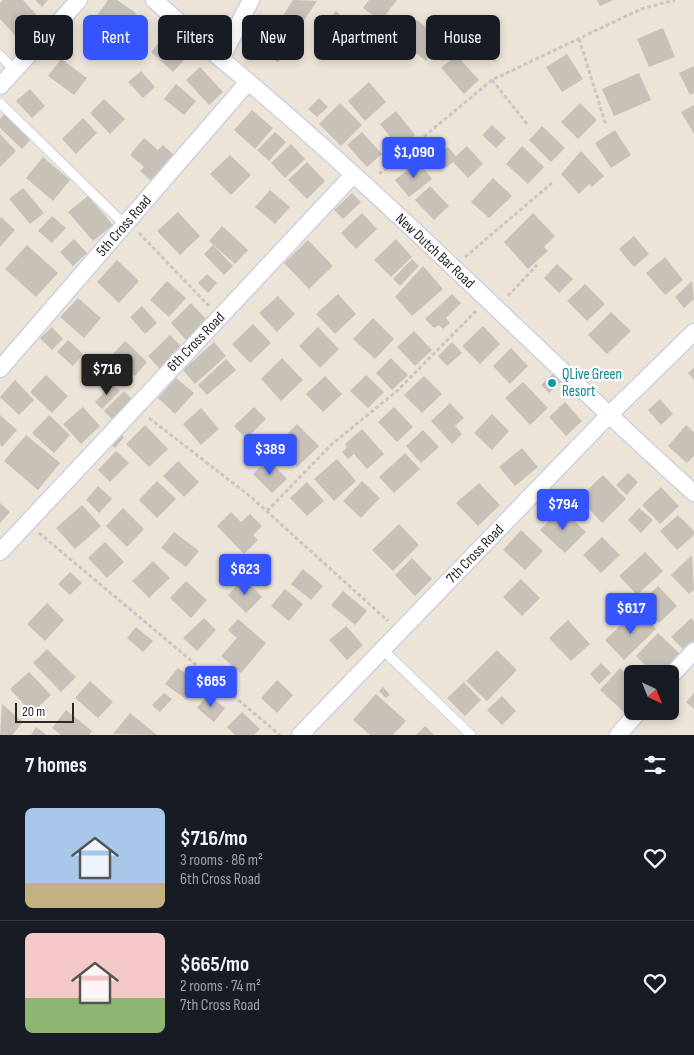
<!DOCTYPE html>
<meta charset="utf-8">
<style>
:root{--surface:#171b24;--page:#242831;--text:#f1f3f6;--muted:#9ea1a6;--line:#363941;--accent:#3354ff}
body{margin:0;font-family:"Sofia Sans Condensed",sans-serif;background:var(--page);color:var(--text);height:100vh;display:flex;flex-direction:column;font-size:19px;white-space:nowrap}
*{box-sizing:border-box;margin:0}
p{font-size:16px;color:var(--muted)}
.icon{flex:none;width:28px;height:28px;fill:none;stroke:currentColor;stroke-width:2;stroke-linecap:round;stroke-linejoin:round}
.map{position:relative;height:735px;overflow:hidden}
.side{display:flex;flex-direction:column;background:var(--surface);flex:1}
.side>*{flex:none}
.banner{position:absolute;left:15px;top:15px;width:665px;height:45px;display:flex;gap:10px}
.needle{width:32px;rotate:137deg}
.controls{position:absolute;left:624px;top:665px;display:grid;gap:10px}
.controls a{display:grid;place-items:center;width:55px;height:55px;border-radius:8px;background:var(--surface);box-shadow:0 2px 8px #0003;font-size:25px}
.scale{position:absolute;left:15px;bottom:12px;width:59px;box-sizing:border-box;padding-left:5px;border:2px solid #282828;border-top:0;font-size:14px;line-height:18px;white-space:nowrap;color:#282828;-webkit-text-stroke:4px #fff;paint-order:stroke}
.price{position:absolute;translate:-50% -42px;padding:0 11px;border-radius:5px;background:var(--accent);color:#fff;font-size:16px;line-height:32px;filter:drop-shadow(0 1px 2px #0008)}
.price::after{content:'';position:absolute;left:50%;top:30px;width:15px;height:11px;margin-left:-8px;background:inherit;clip-path:polygon(0 0,100% 0,50% 100%)}
.price.selected{background:#222;color:#fff}
ul{padding:0;list-style:none}
li{display:flex;align-items:center;gap:15px;height:125px;padding:0 25px}
li+li{border-top:1px solid var(--line)}
li span{display:grid;place-items:center;flex:none;width:140px;height:100px;border-radius:8px;color:#555}
li>.icon{margin-inline-start:auto}
span .icon{width:60px;height:60px;fill:#fffc;stroke-width:1}
li b{font-size:21px}
h2{display:flex;justify-content:space-between;align-items:center;height:60px;padding:0 25px;font-size:21px}
.pill{padding:0 18px;border-radius:8px;background:var(--surface);box-shadow:0 2px 8px #0003;font-size:18px;line-height:45px}
.pill.selected{background:var(--accent);color:#fff}
.map>svg:first-child{display:block}
.building{fill:#c8c1b8}
.lines{fill:none;stroke-linecap:round;stroke-linejoin:round}
.service-casing{stroke:#cdd1e3;stroke-width:11}
.minor-casing{stroke:#cdd1e3;stroke-width:19}
.path{stroke:#c7c7c7;stroke-width:3;stroke-dasharray:4 2.5;stroke-linecap:butt}
.service{stroke:#fff;stroke-width:9}
.minor{stroke:#fff;stroke-width:16}
.culture-dot{fill:#0f9aa8;stroke:#fff;stroke-width:2}
.labels{text-anchor:middle;dominant-baseline:central;stroke-width:4.5;stroke-linejoin:round;paint-order:stroke}
.street-label{font-size:15px;fill:#282828;stroke:#fff}
.culture-label{font-size:15px;fill:#0d838f;stroke:#fff;text-anchor:start}
</style>
<div class="map">
<svg width="694" height="735" viewBox="0 0 694 735">
<rect width="100%" height="100%" fill="#ede4d8"/>
<path class="building" d="M3 0H23L46 25 24 45 0 19V3Z
M35 0H48L42 7Z
M108 0H117L136 13 121 35 96 17Z
M293 0 317 1 299 28 282 17Z
M369 0H397L381 21 363 8Z
M597 0H613L600 6Z
M336 11 364 35 347 55 319 31Z
M417 20 442 41 426 61 401 41Z
M262 25 291 44 278 62 250 43Z
M98 26 114 43 100 55 85 39Z
M663 28 675 57 649 67 637 39Z
M162 39 185 59 173 72 151 52Z
M567 54 583 79 562 92 546 67Z
M456 55 479 80 464 94 441 68Z
M61 59 87 78 74 95 48 76Z
M694 66V93L690 95 679 73Z
M200 67 223 92 209 105 186 80Z
M141 71 155 87 143 98 128 82Z
M639 73 651 100 614 116 602 89Z
M369 82 386 102 365 121 348 101Z
M176 84 196 101 184 115 164 99Z
M30 89 45 106 32 118 16 101Z
M319 98 328 107 317 117 308 109Z
M104 99 125 119 110 134 90 113Z
M340 103 362 125 341 146 319 124Z
M580 103 597 120 578 139 561 122Z
M694 105V134L681 112Z
M252 110 273 128 255 149 234 130Z
M396 111 415 135 399 148 380 124Z
M5 113 32 138 22 149 0 128V119Z
M83 118 97 133 76 154 62 139Z
M492 125 506 138 496 148 482 135Z
M542 126 565 148 551 162 529 140Z
M615 130 631 155 611 168 595 143Z
M275 132 286 142 269 161 257 150Z
M362 132 382 154 367 167 347 145Z
M0 134 16 151 0 167Z
M144 138 158 150 163 145 175 156 152 182 140 171 144 167 130 155Z
M291 144 305 159 285 178 271 163Z
M467 146 483 164 468 178 453 162 444 169 435 158 448 147 456 156Z
M522 146 544 167 528 184 506 164Z
M581 151 604 176 592 187 589 184 579 194 561 174Z
M230 155 251 175 231 195 210 174Z
M43 157 70 180 53 201 26 178Z
M418 161 432 179 409 197 395 180Z
M307 162 325 181 307 199 288 180Z
M493 178 512 196 489 218 471 202Z
M430 186 449 206 434 220 415 200Z
M23 188 44 213 30 224 9 199Z
M270 190 290 207 275 224 255 207Z
M352 193 361 202 343 219 334 210Z
M88 196 113 225 93 241 68 212Z
M178 212 200 236 180 255 157 231Z
M362 213 377 229 356 249 341 233Z
M533 213 555 236 544 247 548 251 528 269 504 242Z
M52 216 66 228 52 243 38 231Z
M1 217 15 230 0 247V218Z
M222 226 248 250 235 264 209 241Z
M634 236 649 254 634 267 619 249Z
M74 239 87 253 73 266 60 252Z
M396 239 412 257 391 277 374 260Z
M308 240 333 266 309 289 284 263Z
M27 245 58 273 36 297 5 269Z
M213 245 233 266 224 275 204 254Z
M665 257 683 280 665 295 646 273Z
M412 259 419 266 400 286 393 279Z
M117 260 139 281 119 303 97 282Z
M557 264 573 279 559 293 544 278Z
M423 266 443 289 412 316 395 297Z
M207 274 217 283 208 293 198 283Z
M167 281 186 298 169 317 150 300Z
M692 281 694 299 684 308 675 297Z
M585 284 605 304 587 321 567 301Z
M338 294 356 314 335 334 316 314Z
M452 294 461 303 446 318 450 323 443 329 439 325 434 328 425 319Z
M278 296 295 314 277 332 259 313Z
M78 298 101 318 84 338 60 317Z
M191 303 207 320 186 340 171 323Z
M142 306 157 323 145 334 130 317Z
M611 312 631 331 607 354 588 335Z
M373 318 394 339 375 359 353 339Z
M253 324 271 343 250 363 232 344Z
M483 326 500 344 480 364 462 346Z
M52 327 63 339 52 350 40 338Z
M318 327 339 349 320 368 299 346Z
M414 331 432 350 415 366 397 347Z
M170 335 182 347 160 369 148 356Z
M68 340 83 354 73 366 57 352Z
M125 341 147 362 135 376 112 355Z
M214 342 226 356 195 384 183 370Z
M452 342 462 353 447 366 438 356Z
M511 348 528 366 510 384 493 366Z
M282 358 303 380 281 401 261 379Z
M391 358 408 375 392 390 376 373Z
M226 359 236 370 207 395 198 385Z
M694 367V380L688 373Z
M555 372 563 380 549 393 541 385Z
M46 375 68 396 52 413 30 392Z
M366 375 384 392 368 408 350 391Z
M325 376 342 394 323 412 306 394Z
M424 376 442 394 422 413 404 395Z
M176 378 194 393 175 414 158 398Z
M15 380 34 400 19 415 0 397Z
M523 382 548 408 530 425 505 398Z
M112 384 120 391 102 409 95 402Z
M124 391 132 399 112 419 104 411Z
M660 399 673 414 661 425 648 410Z
M565 402 582 421 566 436 549 417Z
M450 403 464 418 455 426 462 434 452 444 431 421Z
M83 407 100 426 81 444 63 424Z
M254 407 266 419 246 439 234 426Z
M394 407 413 427 397 442 378 422Z
M201 408 219 429 201 445 183 424Z
M492 414 509 431 492 450 474 433Z
M0 415 17 430 2 447 0 445Z
M49 415 70 435 54 453 32 433Z
M297 424 319 446 297 467 276 445Z
M145 425 168 449 149 467 126 444Z
M686 425 694 432V456L687 463 668 446Z
M362 429 384 454 367 469 354 454 348 459 342 452 347 447 345 444Z
M423 430 439 447 421 463 406 446Z
M117 431 124 437 115 448 107 440Z
M26 435 60 463 38 490 4 461Z
M522 448 538 467 515 486 499 467Z
M116 451 129 463 110 482 98 470Z
M405 453 420 469 394 493 379 477Z
M268 459 287 479 272 493 253 474Z
M337 459 356 481 334 501 314 479Z
M178 461 199 482 184 497 163 476Z
M628 473 638 482 627 495 616 485Z
M603 475 626 499 602 523 579 498Z
M157 481 176 499 157 518 139 500Z
M362 481 380 498 361 518 343 501Z
M307 482 324 501 307 516 290 498Z
M479 483 500 505 478 526 456 503Z
M98 486 112 499 99 513 86 500Z
M661 487 679 506 660 524 642 505Z
M0 503 10 512 0 523Z
M82 505 101 526 75 549 56 528Z
M123 508 144 529 127 547 106 526Z
M561 508 586 532 565 553 540 530Z
M639 508 653 520 641 533 628 520Z
M231 512 241 522 250 514 262 526 253 535 258 540 244 554 217 526Z
M678 515 694 531V535L677 550 660 531Z
M399 524 419 545 393 571 372 550Z
M521 530 543 551 525 570 503 550Z
M174 532 199 551 186 567 161 548Z
M602 537 620 555 601 573 583 555Z
M105 542 124 562 107 578 88 558Z
M645 552 663 571 637 595 619 576Z
M692 555 694 590 689 594 671 575Z
M412 558 432 579 415 596 395 575Z
M153 561 170 578 149 598 132 581Z
M303 569 323 586 311 600 291 584Z
M70 572 82 583 70 595 58 584Z
M244 578 262 597 246 613 228 595Z
M521 579 540 598 522 616 503 597Z
M186 581 207 600 191 618 170 598Z
M658 586 677 606 659 623 640 603Z
M285 589 303 604 289 621 271 606Z
M343 591 367 611 355 625 331 605Z
M47 603 64 620 45 641 27 624Z
M638 609 656 629 624 660 605 640Z
M204 618 216 630 197 651 183 638Z
M691 618 694 621V646L687 653 671 637Z
M238 619 266 643 241 673 221 656 237 638 228 630Z
M568 620 590 644 571 661 549 638Z
M346 626 363 645 347 660 329 640Z
M136 627 153 641 143 652 127 638Z
M658 633 680 654 661 674H654L636 656Z
M47 649 76 677 61 692 33 663Z
M497 650 517 670 487 701 466 681Z
M601 663 611 673 599 684 590 674Z
M178 668 199 684 187 700 165 684Z
M620 668 632 679V704L625 713 600 690Z
M29 672 51 695 32 713 10 689Z
M277 680 293 695 277 713 261 698Z
M90 681 113 702 98 718 75 698Z
M464 682 481 700 465 716 447 698Z
M383 687 390 695 386 698 379 691Z
M164 693 172 699 160 712 152 705Z
M694 693V709L686 702Z
M208 694 225 708 214 722 197 708Z
M376 694 406 721 393 735H370L353 720Z
M502 696 516 711 502 725 487 710Z
M2 704 23 722 12 735H0Z
M66 710 92 731 89 735H61L52 728Z
M242 712 260 729 254 735H235L227 727Z
M130 713 157 735 113 734Z
M425 726 434 735H416Z
M36 727 47 735H31Z"/>
<g class="lines">
<defs>
<path id="service" d="M0 55 14 70
M0 103 125 225
M383 650 471 735"/>
<path id="minor" d="M154 0 221 59
M251 0 221 59C386 195 535 350 694 493
M0 86 79 0
M0 369 248 82
M0 552 353 175
M670 677 694 651
M300 735 608 416 694 332
M618 735 639 711"/>
</defs>
<use href="#service" class="service-casing"/>
<use href="#minor" class="minor-casing"/>
<path class="path" d="M579 39 606 125
M492 80 528 125
M379 174 492 80 641 9 675 0
M139 233 209 306
M465 257 552 183
M508 296 537 265
M149 418 251 497 388 621
M267 511 332 444 397 391 476 311
M39 533 280 735"/>
<use href="#service" class="service"/>
<use href="#minor" class="minor"/>
</g>
<circle class="culture-dot" cx="552" cy="383" r="5"/>
<g class="labels">
<g class="street-label">
<text transform="translate(124 226) rotate(-49)">5th Cross Road</text>
<text transform="translate(435 251) rotate(43)">New Dutch Bar Road</text>
<text transform="translate(196 342) rotate(-46)">6th Cross Road</text>
<text transform="translate(475 554) rotate(-46)">7th Cross Road</text>
</g>
<g class="culture-label">
<text x="562" y="374">QLive Green<tspan x="562" dy="17">Resort</tspan></text>
</g>
</g>
</svg>
<div class="controls">
<a><svg class="needle" viewBox="-14 -14 28 28"><path d="M0-13l5 13h-10z" fill="#e53935"/><path d="M0 13l5-13h-10z" fill="#9ea1a6"/></svg></a>
</div>
<div class="scale">20 m</div>
<b class="price" style="left:414px;top:179px">$1,090</b>
<b class="price selected" style="left:107px;top:396px">$716</b>
<b class="price" style="left:270px;top:476px">$389</b>
<b class="price" style="left:563px;top:531px">$794</b>
<b class="price" style="left:245px;top:596px">$623</b>
<b class="price" style="left:631px;top:635px">$617</b>
<b class="price" style="left:211px;top:708px">$665</b>
<div class="banner">
<a class="pill">Buy</a>
<a class="pill selected">Rent</a>
<a class="pill">Filters</a>
<a class="pill">New</a>
<a class="pill">Apartment</a>
<a class="pill">House</a>
</div>
</div>
<section class="side">
<h2>7 homes<svg class="icon" aria-label="filters" viewBox="0 0 24 24"><path d="M4 7h16M4 17h16"/><circle cx="9" cy="7" r="2"/><circle cx="15" cy="17" r="2"/></svg></h2>
<ul>
<li><span style="background:linear-gradient(#a9c7e8 75%,#c2b280 0)"><svg class="icon" aria-label="home" viewBox="0 0 24 24"><path d="M3 11l9-7 9 7M6 9v11h12V9"/></svg></span><div><b>$716/mo</b><p>3 rooms · 86 m²</p><p>6th Cross Road</p></div><svg class="icon" aria-label="heart" viewBox="0 0 24 24"><path d="M12 20l-8-8c-3-5 5-10 8-4 3-6 11-1 8 4z"/></svg></li>
<li><span style="background:linear-gradient(#f6c9c9 65%,#8fb573 0)"><svg class="icon" aria-label="home" viewBox="0 0 24 24"><path d="M3 11l9-7 9 7M6 9v11h12V9"/></svg></span><div><b>$665/mo</b><p>2 rooms · 74 m²</p><p>7th Cross Road</p></div><svg class="icon" aria-label="heart" viewBox="0 0 24 24"><path d="M12 20l-8-8c-3-5 5-10 8-4 3-6 11-1 8 4z"/></svg></li>
</ul>
</section>
